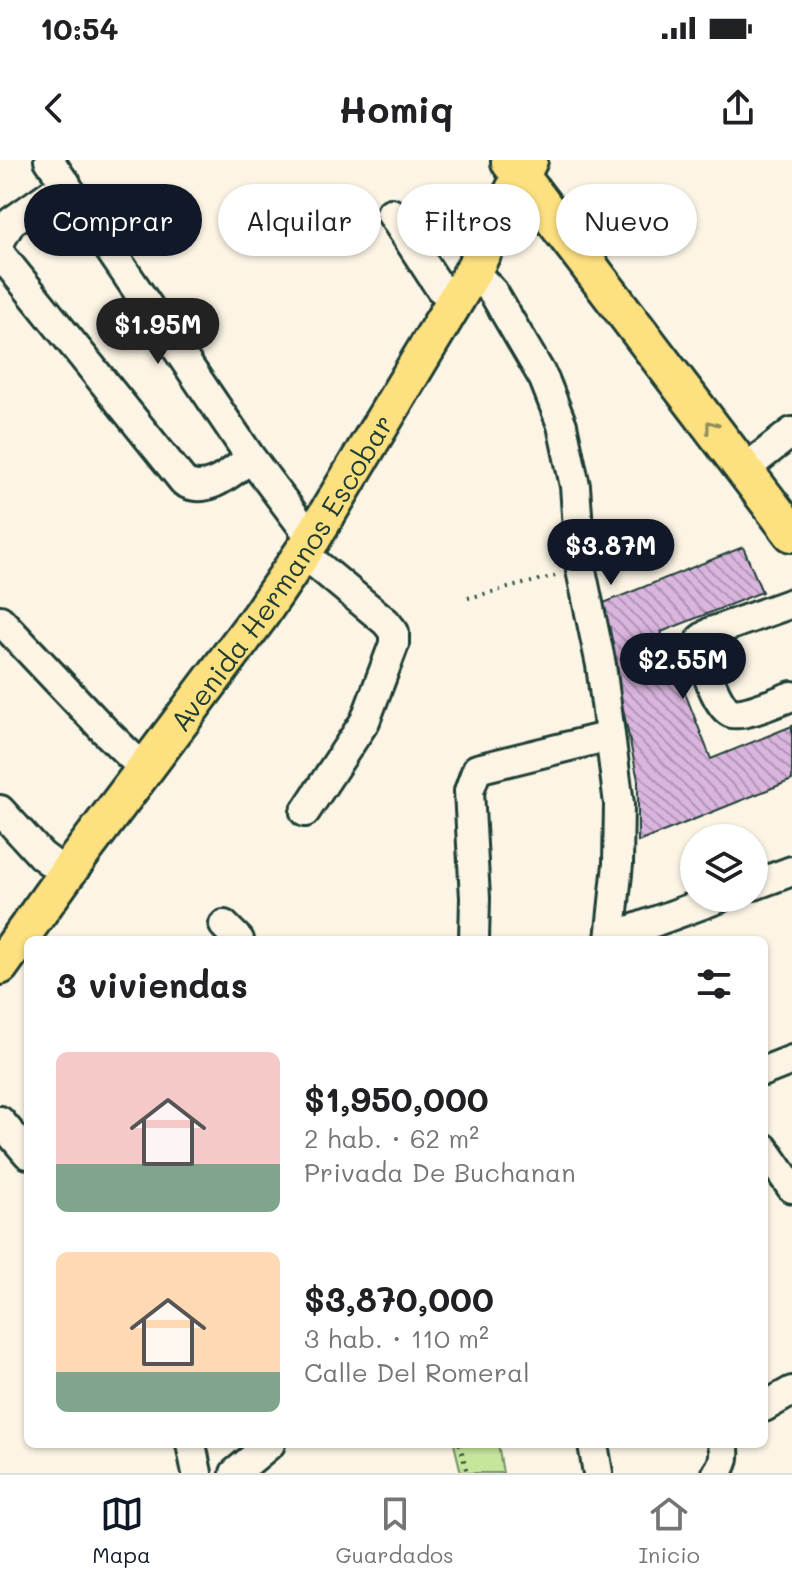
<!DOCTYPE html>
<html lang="es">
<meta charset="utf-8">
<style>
:root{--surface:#fff;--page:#f6f6f6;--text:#202124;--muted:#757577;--line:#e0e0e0;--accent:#111827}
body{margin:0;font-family:Mali,sans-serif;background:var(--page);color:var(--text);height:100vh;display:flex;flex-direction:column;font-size:30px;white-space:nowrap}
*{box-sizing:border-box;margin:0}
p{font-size:26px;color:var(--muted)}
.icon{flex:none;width:44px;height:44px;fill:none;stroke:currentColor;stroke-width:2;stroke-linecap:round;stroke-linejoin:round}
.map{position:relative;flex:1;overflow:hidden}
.drawer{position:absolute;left:24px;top:776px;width:744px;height:512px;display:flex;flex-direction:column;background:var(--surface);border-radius:12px;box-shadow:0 2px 6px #0004}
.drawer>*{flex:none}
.banner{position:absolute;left:24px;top:24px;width:744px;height:72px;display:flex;gap:16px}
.controls{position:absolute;left:680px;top:664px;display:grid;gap:16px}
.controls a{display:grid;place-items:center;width:88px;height:88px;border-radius:50%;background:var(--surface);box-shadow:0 2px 6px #0004;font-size:40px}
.price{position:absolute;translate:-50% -68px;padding:0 18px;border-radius:28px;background:var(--accent);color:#fff;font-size:26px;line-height:52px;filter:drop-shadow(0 2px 4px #0008)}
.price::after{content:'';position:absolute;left:50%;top:48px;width:24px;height:18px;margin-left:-12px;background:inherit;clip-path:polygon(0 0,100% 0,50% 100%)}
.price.current{background:#222;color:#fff}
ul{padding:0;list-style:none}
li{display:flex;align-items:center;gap:24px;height:200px;padding:0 32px}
li span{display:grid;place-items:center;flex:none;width:224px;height:160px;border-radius:12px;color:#555}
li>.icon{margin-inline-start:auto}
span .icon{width:96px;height:96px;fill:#fffc;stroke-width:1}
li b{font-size:34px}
h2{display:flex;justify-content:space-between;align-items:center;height:96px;padding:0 32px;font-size:34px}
.tag{padding:0 28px;border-radius:36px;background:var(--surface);box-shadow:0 2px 6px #0004;font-size:28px;line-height:72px}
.tag.current{background:var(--accent);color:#fff}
.status{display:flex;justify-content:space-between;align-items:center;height:56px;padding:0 40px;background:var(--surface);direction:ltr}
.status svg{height:22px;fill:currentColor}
header{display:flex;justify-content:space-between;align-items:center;height:104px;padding:0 32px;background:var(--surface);font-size:36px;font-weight:800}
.menu{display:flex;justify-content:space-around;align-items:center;height:112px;border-top:2px solid var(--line);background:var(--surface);font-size:22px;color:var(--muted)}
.menu a{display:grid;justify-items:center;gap:4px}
.menu .current{color:var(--accent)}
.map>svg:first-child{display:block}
.green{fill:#c8e59c;stroke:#749168;stroke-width:2}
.building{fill:url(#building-back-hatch);stroke:#1f3d34;stroke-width:2}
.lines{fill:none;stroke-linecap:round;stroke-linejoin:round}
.minor-casing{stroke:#1f3d34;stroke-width:34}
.major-casing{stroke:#1f3d34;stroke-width:42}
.path{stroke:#1f3d34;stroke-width:4;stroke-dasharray:2 6;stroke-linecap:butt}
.minor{stroke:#fcf5e5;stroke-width:28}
.major{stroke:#fde080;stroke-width:36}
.oneway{stroke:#8e8e5a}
.labels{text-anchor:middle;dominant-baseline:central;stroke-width:7;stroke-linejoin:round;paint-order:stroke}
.street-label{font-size:28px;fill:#1f3d34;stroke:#fcf5e5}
</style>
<div class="status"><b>10:54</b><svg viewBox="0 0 49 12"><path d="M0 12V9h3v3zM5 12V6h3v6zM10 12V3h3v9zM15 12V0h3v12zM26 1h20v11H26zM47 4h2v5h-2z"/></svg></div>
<header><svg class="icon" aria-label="back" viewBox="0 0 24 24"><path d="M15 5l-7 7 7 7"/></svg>Homiq<svg class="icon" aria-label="share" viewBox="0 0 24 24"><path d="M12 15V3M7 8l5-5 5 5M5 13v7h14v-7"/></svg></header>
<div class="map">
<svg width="792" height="1313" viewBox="0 0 792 1313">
<defs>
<pattern id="building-back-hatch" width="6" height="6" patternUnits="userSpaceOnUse" patternTransform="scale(2)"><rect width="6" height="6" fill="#dab5de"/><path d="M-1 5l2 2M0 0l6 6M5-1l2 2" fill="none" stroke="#b094b5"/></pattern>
</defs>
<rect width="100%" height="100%" fill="#fcf5e5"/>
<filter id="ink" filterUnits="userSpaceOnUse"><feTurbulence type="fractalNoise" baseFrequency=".0125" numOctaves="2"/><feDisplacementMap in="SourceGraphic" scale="16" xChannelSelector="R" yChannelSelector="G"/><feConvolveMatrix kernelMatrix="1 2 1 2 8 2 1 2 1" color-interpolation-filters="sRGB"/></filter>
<g filter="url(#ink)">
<path class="green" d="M454 1284H498L503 1313H461Z"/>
<path class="building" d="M743 387 762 432 661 472 711 599 792 566V620L638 682V620L601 444Z"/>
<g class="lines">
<defs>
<path id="minor" d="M49 0 251 298 312 379
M391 53 440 128 455 139
M0 81 11 62 66 23
M0 88 1 95 184 322C208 336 232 311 251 298
M473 111 493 132 544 219 562 265 575 326 581 410 601 505 619 644 618 704 610 780
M744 310 792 272
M303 393 386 462 394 472V484L365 561 305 652
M792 443 711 472 701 479 698 488C704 503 717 549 732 553 745 556 778 541 792 536
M0 460 105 571 145 610
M0 650 41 695 66 714
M754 725 792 711
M224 765 239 780
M610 778 719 738
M474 780 475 738 469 631 477 609 610 576
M764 911 792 900
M0 961 28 994
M764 988 792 1028
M764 1247 792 1231
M191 1284 197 1313
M593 1284 598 1313
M235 1313 270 1284
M717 1313C724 1304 726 1295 723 1284"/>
<g id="major">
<path d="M510 2 792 373"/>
<path id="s1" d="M0 806 66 714 259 457 312 379 473 111 529 0"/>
</g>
</defs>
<use href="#minor" class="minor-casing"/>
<use href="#major" class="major-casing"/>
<path class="path" d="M468 438 559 415
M460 1284 467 1313"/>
<use href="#minor" class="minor"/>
<use href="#major" class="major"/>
</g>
<defs><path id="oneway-chevron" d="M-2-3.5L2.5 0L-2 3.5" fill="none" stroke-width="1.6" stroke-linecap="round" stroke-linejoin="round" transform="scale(2)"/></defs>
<use class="oneway" href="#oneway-chevron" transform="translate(711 266) rotate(-127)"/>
</g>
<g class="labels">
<g class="street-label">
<text stroke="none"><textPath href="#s1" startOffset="484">Avenida Hermanos Escobar</textPath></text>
</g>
</g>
</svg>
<div class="controls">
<a><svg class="icon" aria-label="layers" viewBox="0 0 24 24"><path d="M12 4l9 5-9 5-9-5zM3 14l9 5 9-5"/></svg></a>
</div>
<b class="price current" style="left:158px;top:206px">$1.95M</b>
<b class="price" style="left:611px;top:427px">$3.87M</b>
<b class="price" style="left:683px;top:541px">$2.55M</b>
<div class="banner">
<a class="tag current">Comprar</a>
<a class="tag">Alquilar</a>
<a class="tag">Filtros</a>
<a class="tag">Nuevo</a>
</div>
<section class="drawer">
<h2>3 viviendas<svg class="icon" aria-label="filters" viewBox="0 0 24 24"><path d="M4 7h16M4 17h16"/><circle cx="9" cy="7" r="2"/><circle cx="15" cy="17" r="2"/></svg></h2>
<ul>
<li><span style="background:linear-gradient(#f6c9c9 70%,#7fa58c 0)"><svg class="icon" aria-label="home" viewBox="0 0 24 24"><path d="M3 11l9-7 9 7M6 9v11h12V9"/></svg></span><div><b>$1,950,000</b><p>2 hab. · 62 m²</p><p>Privada De Buchanan</p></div></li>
<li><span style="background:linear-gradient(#ffd9b3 75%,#7fa58c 0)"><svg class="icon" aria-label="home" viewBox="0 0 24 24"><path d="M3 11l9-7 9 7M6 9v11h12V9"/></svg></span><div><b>$3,870,000</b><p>3 hab. · 110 m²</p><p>Calle Del Romeral</p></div></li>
</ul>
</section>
</div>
<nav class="menu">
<a class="current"><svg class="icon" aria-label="map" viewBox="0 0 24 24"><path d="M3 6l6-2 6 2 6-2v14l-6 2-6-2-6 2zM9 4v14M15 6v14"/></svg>Mapa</a>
<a><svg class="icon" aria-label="saved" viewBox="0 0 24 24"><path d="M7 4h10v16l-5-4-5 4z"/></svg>Guardados</a>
<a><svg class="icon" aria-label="home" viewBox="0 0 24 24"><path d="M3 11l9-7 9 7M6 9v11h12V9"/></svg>Inicio</a>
</nav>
